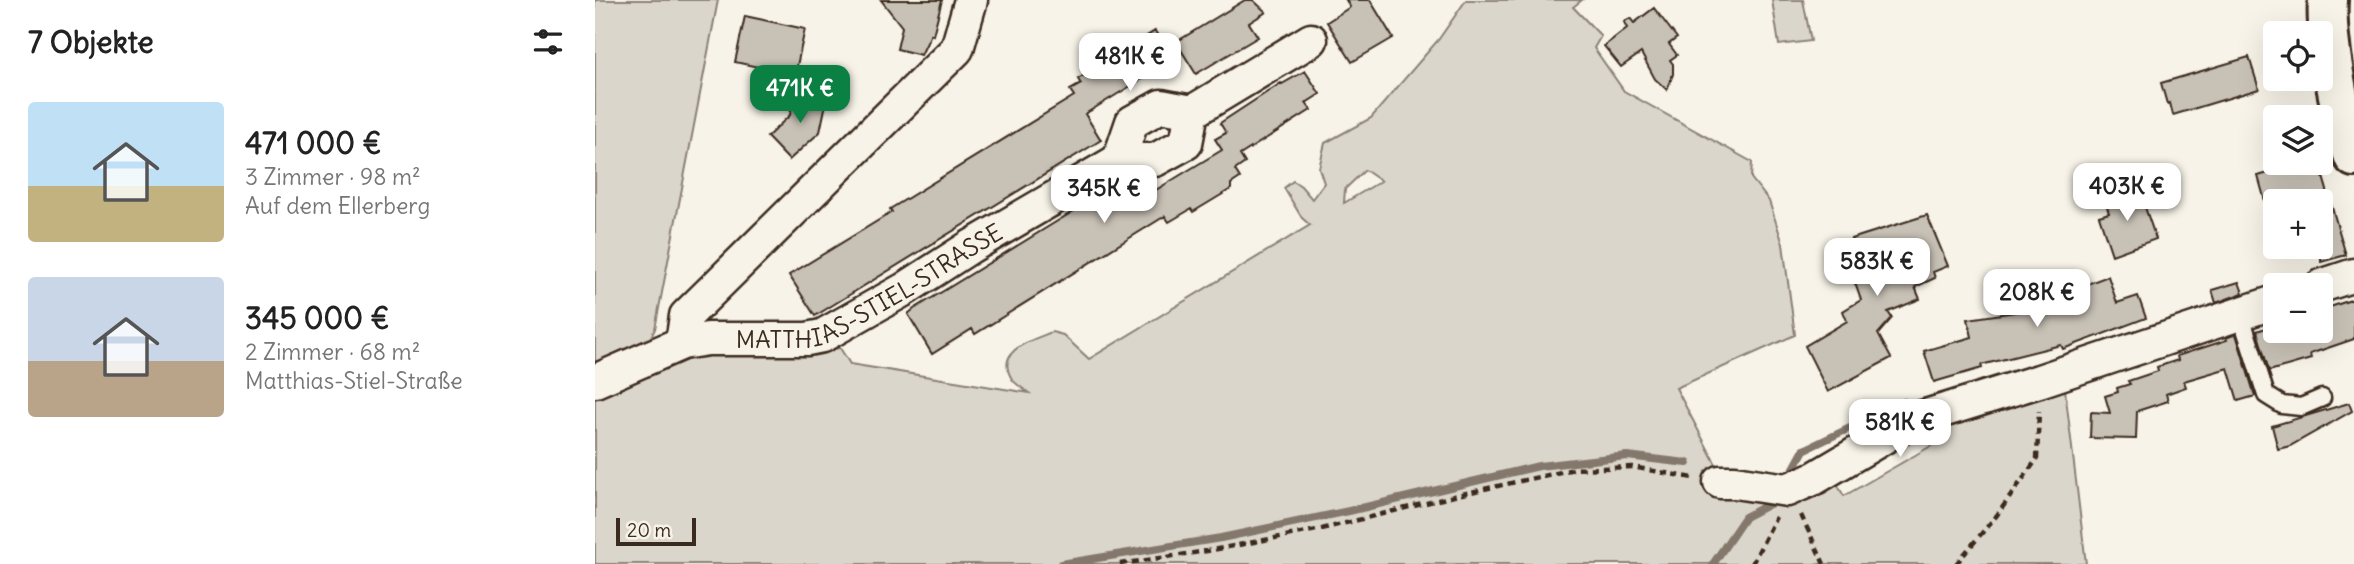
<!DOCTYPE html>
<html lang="de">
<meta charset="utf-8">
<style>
:root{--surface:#fff;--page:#f6f6f6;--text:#222;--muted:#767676;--accent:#0b8043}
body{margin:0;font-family:Delius,sans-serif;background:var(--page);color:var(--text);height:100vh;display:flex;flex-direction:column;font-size:26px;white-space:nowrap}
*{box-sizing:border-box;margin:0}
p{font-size:23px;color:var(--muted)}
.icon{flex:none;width:38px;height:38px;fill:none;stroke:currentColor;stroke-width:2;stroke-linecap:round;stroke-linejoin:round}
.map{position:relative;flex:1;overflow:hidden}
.side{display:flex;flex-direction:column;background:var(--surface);width:595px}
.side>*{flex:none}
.controls{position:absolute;left:1668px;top:21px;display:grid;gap:14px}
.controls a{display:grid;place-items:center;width:70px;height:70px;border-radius:7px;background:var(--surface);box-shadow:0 7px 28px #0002;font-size:35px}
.scale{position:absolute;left:21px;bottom:18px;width:80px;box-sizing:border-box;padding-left:7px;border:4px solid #3b2a1e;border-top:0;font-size:19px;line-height:24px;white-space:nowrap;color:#3b2a1e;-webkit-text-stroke:5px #f7f3e8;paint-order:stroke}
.price{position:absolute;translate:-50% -60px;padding:0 16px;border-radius:14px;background:#fff;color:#222;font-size:23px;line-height:46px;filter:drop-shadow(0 2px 4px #0008)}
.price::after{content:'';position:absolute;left:50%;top:42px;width:21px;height:16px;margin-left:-10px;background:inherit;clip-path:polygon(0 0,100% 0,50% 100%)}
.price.on{background:var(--accent);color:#fff}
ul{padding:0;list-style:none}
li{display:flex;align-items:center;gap:21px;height:175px;padding:0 28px}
li span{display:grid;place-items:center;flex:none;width:196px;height:140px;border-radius:7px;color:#555}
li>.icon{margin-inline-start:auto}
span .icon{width:84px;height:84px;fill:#fffc;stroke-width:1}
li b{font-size:30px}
h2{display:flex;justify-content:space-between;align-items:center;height:84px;padding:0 28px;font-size:30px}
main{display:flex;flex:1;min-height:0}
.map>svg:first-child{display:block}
.green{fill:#dbd6cb;stroke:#8b8074;stroke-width:2;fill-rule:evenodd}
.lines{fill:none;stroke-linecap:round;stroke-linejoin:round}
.stream{stroke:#84786c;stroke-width:8}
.building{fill:#c8c1b6;stroke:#3b2a1e;stroke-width:2}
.service-casing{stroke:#3b2a1e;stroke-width:21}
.minor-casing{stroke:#3b2a1e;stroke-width:37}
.secondary-casing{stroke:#3b2a1e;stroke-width:44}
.path{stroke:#3b2a1e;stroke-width:4.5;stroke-dasharray:7 5;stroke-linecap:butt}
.service{stroke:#f7f3e8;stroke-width:16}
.minor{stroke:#f7f3e8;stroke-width:32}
.secondary{stroke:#f7f3e8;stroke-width:38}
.labels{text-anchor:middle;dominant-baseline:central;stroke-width:5;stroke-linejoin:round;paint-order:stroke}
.street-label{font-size:24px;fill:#3b2a1e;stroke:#f7f3e8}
</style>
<main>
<section class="side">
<h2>7 Objekte<svg class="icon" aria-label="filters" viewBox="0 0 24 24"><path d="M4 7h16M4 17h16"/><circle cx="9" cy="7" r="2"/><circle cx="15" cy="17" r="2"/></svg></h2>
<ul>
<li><span style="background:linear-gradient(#bfe0f5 60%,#c2b280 0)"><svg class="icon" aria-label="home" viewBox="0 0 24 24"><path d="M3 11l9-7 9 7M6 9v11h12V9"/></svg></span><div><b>471 000 €</b><p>3 Zimmer · 98 m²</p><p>Auf dem Ellerberg</p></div></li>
<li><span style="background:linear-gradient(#c9d6e8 60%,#b9a48a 0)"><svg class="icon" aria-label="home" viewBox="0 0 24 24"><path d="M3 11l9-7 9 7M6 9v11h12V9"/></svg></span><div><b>345 000 €</b><p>2 Zimmer · 68 m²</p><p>Matthias-Stiel-Straße</p></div></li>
</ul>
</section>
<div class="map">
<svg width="1759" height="564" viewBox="0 0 1759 564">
<rect width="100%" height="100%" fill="#f7f3e8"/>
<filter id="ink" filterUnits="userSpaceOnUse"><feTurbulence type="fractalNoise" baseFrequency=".0143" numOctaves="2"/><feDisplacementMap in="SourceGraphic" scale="14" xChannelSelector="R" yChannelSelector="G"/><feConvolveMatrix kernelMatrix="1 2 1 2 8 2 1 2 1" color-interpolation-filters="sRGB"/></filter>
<g filter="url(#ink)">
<path class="green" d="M0 0H123L60 329 50 349 0 373Z
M871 0H987L978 7 1006 36 999 48 1029 91 1157 162 1156 178 1174 201 1188 244 1200 335 1081 388 1136 493 1240 481 1249 496 1336 446 1325 429 1469 381 1491 564H0V398L42 381 48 372 89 353 198 354 245 348 255 364 434 393C429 389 421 385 417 379 399 350 437 340 457 332L468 335 494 359 715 225 707 218 689 188 698 181 706 186 717 199 729 183 724 168 730 143 776 118 844 39ZM770 170 786 181 749 203 750 189Z
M1177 0H1208L1216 41 1184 45Z"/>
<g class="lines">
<path class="stream" d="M1193 479 1209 450 1309 402
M466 564 626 538 754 511 944 466 1032 456 1092 463
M1118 564 1150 517 1184 499"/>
</g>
<path class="building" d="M286 0H347L338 35 336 34 326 55 302 49 307 27Z
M650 0H658L671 12 654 23 663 37 601 74 581 42Z
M751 0H775L798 38 757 62 732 22 755 7Z
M1059 8 1082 38 1074 44 1082 55 1075 60 1078 64V74L1072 90 1060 79 1046 53 1026 67 1009 46 1032 28 1029 22 1035 18 1039 23Z
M150 16 210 29 200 75 140 62Z
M560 31 578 60 490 114 506 140 220 316 194 275 297 212 295 209 479 96 475 90 486 84 483 79Z
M1654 57 1664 89 1578 115 1575 103 1572 104 1566 83Z
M710 71 725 94 711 103 716 110 645 155 650 163 640 170 645 178 636 184V189L598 212 596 209 574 222 570 216 380 334 377 329 337 354 313 314 319 309 526 182 533 178 546 199 602 165 627 150 620 139 631 133 625 123 686 83 687 84Z
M200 93 232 99 225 132 194 160 172 137 195 115Z
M1682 163H1724L1751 255 1726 262V201H1670L1663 176 1684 170Z
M1544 190 1561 239 1517 255 1504 216 1514 213 1510 201Z
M1332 215 1353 266 1338 272 1340 278 1320 287 1325 299 1293 312 1297 318 1283 334 1296 358 1233 392 1210 346 1252 321 1248 311 1266 300 1255 269 1265 265 1256 239Z
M1513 276 1522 303 1543 296 1551 318 1468 349 1466 345 1386 365 1387 368 1339 382 1329 351 1377 337 1373 319 1427 311 1426 309 1459 299 1458 297Z
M1644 282 1648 293 1621 303 1617 290Z
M1759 299V339L1715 354 1716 359 1674 371 1662 331 1680 325V331H1726V310Z
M1641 334 1660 396 1643 401 1633 368 1589 381 1591 387 1571 394 1573 401 1542 411 1541 439 1495 438 1496 412 1515 413 1510 396 1523 392 1522 388 1535 384 1533 381 1563 371 1562 367 1583 360 1582 356 1632 340 1631 338Z
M1754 403 1757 411 1695 446 1683 449 1677 426Z"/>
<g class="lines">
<defs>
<path id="service" d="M1645 313 1671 395 1687 405 1706 407 1727 398"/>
<g id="minor">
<path d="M524 160 537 122 566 106 597 112"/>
<path d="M1726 286 1759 275"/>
<path d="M87 343 91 316 362 49 376 0"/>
<path id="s1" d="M0 381 87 343 113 339H212L227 336 310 289 375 247 524 160H560L591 143 597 112 716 40"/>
<path d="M1125 482H1140L1192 490 1220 478 1318 420 1444 381 1680 302"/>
</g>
<path id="secondary" d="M1733 0C1730 38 1746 121 1759 157"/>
</defs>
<use href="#service" class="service-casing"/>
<use href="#minor" class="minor-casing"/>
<use href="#secondary" class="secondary-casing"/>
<path class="path" d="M1206 515 1229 564
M525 564 612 551 727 529 867 494 979 469 1037 467 1098 478
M1157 564 1181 517
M1361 564 1402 515 1442 459 1444 411"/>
<use href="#service" class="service"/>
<use href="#minor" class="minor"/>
<use href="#secondary" class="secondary"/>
</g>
</g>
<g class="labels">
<g class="street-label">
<text stroke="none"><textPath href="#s1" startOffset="296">MATTHIAS-STIEL-STRASSE</textPath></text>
</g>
</g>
</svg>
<div class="controls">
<a><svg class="icon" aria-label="locate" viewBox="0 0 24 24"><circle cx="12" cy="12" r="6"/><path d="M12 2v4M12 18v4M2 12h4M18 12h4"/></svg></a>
<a><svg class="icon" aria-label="layers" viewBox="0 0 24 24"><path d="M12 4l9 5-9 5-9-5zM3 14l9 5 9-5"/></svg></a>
<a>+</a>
<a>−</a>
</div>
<div class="scale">20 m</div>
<b class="price" style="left:535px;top:93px">481K €</b>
<b class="price on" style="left:205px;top:125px">471K €</b>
<b class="price" style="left:1532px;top:223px">403K €</b>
<b class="price" style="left:509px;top:225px">345K €</b>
<b class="price" style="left:1282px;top:298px">583K €</b>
<b class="price" style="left:1442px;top:329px">208K €</b>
<b class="price" style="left:1305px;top:459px">581K €</b>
</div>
</main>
